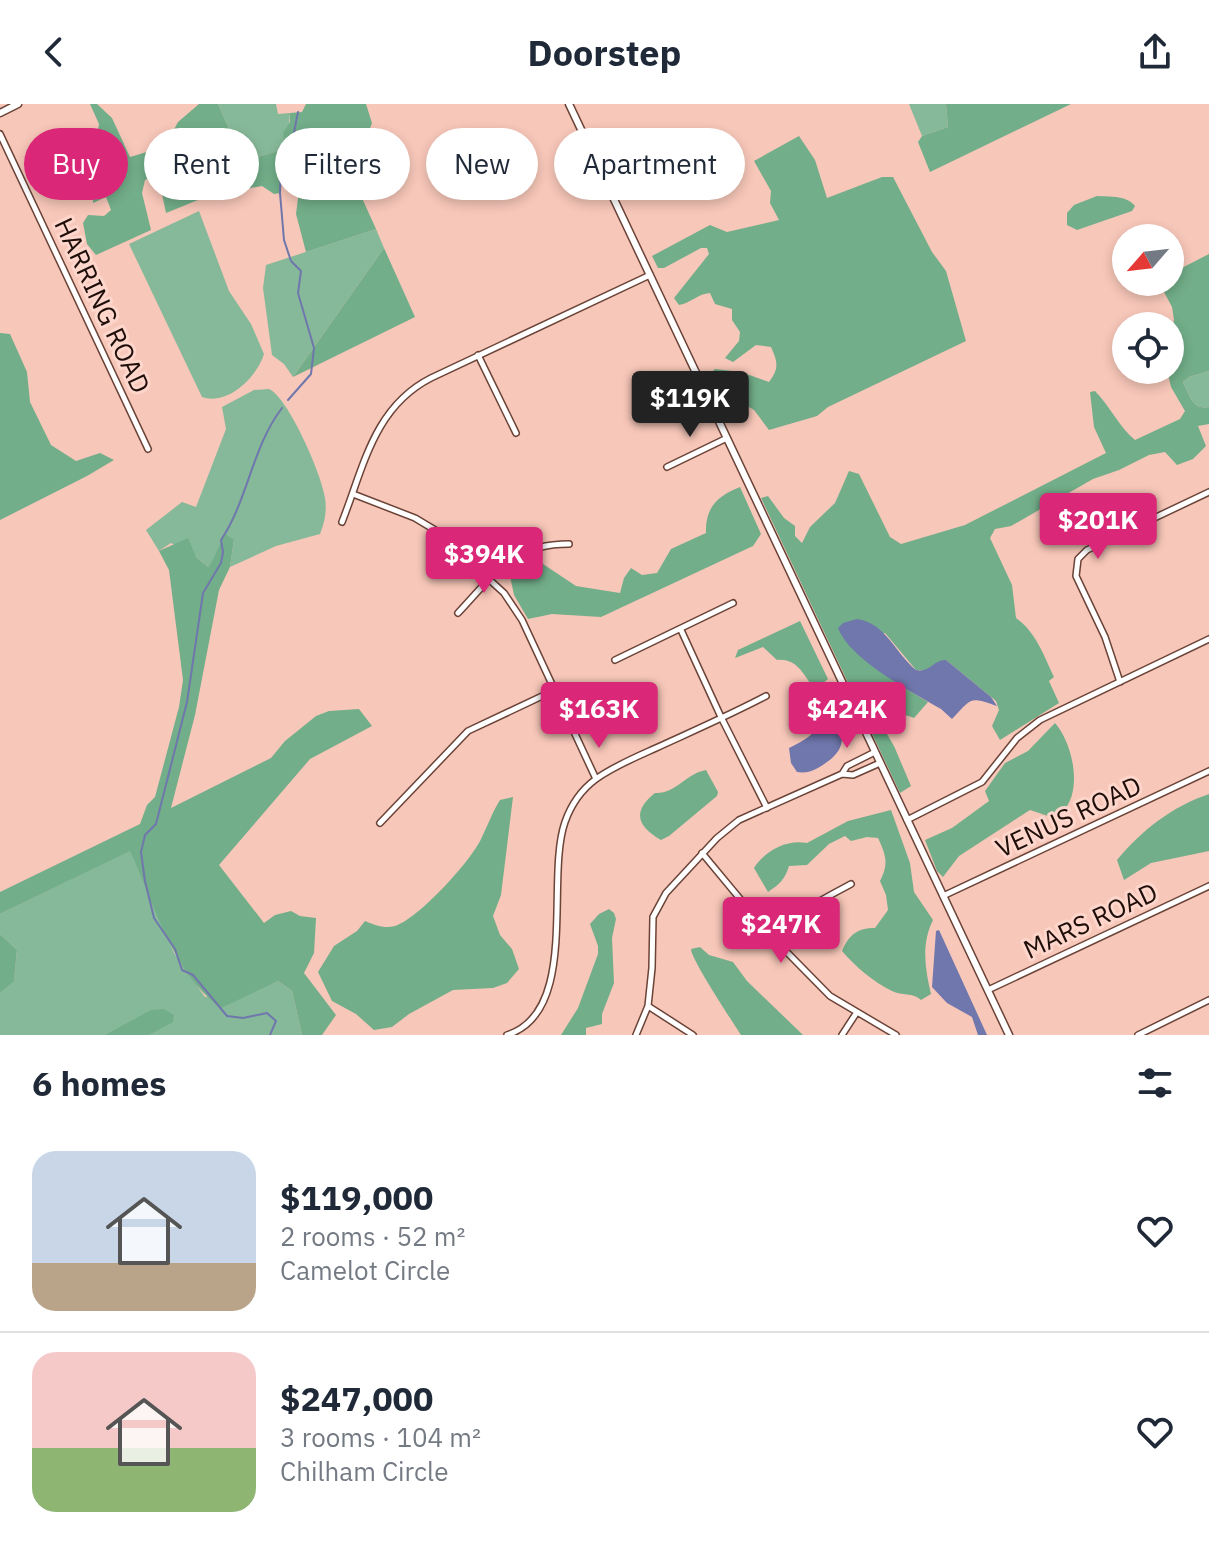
<!DOCTYPE html>
<meta charset="utf-8">
<style>
:root{--surface:#fff;--page:#f2f2f3;--text:#1f2937;--muted:#747a83;--line:#e0e1e3;--accent:#db2777}
body{margin:0;font-family:"IBM Plex Sans",sans-serif;background:var(--page);color:var(--text);height:100vh;display:flex;flex-direction:column;font-size:30px;white-space:nowrap}
*{box-sizing:border-box;margin:0}
p{font-size:26px;color:var(--muted)}
.icon{flex:none;width:44px;height:44px;fill:none;stroke:currentColor;stroke-width:2;stroke-linecap:round;stroke-linejoin:round}
.map{position:relative;height:931px;overflow:hidden}
.sheet{display:flex;flex-direction:column;background:var(--surface);flex:1}
.sheet>*{flex:none}
.hud{position:absolute;left:24px;top:24px;width:800px;height:72px;display:flex;gap:16px}
.needle{width:52px;rotate:242deg}
.tools{position:absolute;left:1112px;top:120px;display:grid;gap:16px}
.tools a{display:grid;place-items:center;width:72px;height:72px;border-radius:50%;background:var(--surface);box-shadow:0 4px 12px #0003;font-size:40px}
.price{position:absolute;translate:-50% -68px;padding:0 18px;border-radius:8px;background:var(--accent);color:#fff;font-size:26px;line-height:52px;filter:drop-shadow(0 2px 4px #0008)}
.price::after{content:'';position:absolute;left:50%;top:48px;width:24px;height:18px;margin-left:-12px;background:inherit;clip-path:polygon(0 0,100% 0,50% 100%)}
.price.selected{background:#222;color:#fff}
ul{padding:0;list-style:none}
li{display:flex;align-items:center;gap:24px;height:200px;padding:0 32px}
li+li{border-top:2px solid var(--line)}
li span{display:grid;place-items:center;flex:none;width:224px;height:160px;border-radius:24px;color:#555}
li>.icon{margin-inline-start:auto}
span .icon{width:96px;height:96px;fill:#fffc;stroke-width:1}
li b{font-size:34px}
h2{display:flex;justify-content:space-between;align-items:center;height:96px;padding:0 32px;font-size:34px}
.tag{padding:0 28px;border-radius:36px;background:var(--surface);box-shadow:0 4px 12px #0003;font-size:28px;line-height:72px}
.tag.selected{background:var(--accent);color:#fff}
header{display:flex;justify-content:space-between;align-items:center;height:104px;padding:0 32px;background:var(--surface);font-size:36px;font-weight:800}
.map>svg:first-child{display:block}
.green{fill:#86b999}
.forest{fill:#72ae89}
.water{fill:#6f77ac}
.lines{fill:none;stroke-linecap:round;stroke-linejoin:round}
.stream{stroke:#6f77ac;stroke-width:2}
.street-casing{stroke:#6b4337;stroke-width:8}
.secondary-casing{stroke:#6b4337;stroke-width:9}
.street{stroke:#fff;stroke-width:5}
.secondary{stroke:#fff;stroke-width:6}
.labels{text-anchor:middle;dominant-baseline:central;stroke-width:6;stroke-linejoin:round;paint-order:stroke}
.street-label{font-size:26px;fill:#1e0e09;stroke:#fed6cb}
</style>
<header><svg class="icon" aria-label="back" viewBox="0 0 24 24"><path d="M15 5l-7 7 7 7"/></svg>Doorstep<svg class="icon" aria-label="share" viewBox="0 0 24 24"><path d="M12 15V3M7 8l5-5 5 5M5 13v7h14v-7"/></svg></header>
<div class="map">
<svg width="1209" height="931" viewBox="0 0 1209 931">
<rect width="100%" height="100%" fill="#f7c7b9"/>
<path class="green" d="M218 0H276L278 10 290 9 287 45 243 57Z
M909 0H946L948 23 922 32Z
M199 107 229 187 251 220 264 250C257 273 228 302 202 293L129 140Z
M376 125 384 144 293 273 284 260 272 251 263 184 266 161Z
M1209 267V303C1192 306 1190 292 1183 278L1189 273Z
M269 285C288 293 322 371 325 394 327 407 325 417 320 430L276 442 230 463 234 436 221 437 218 451 208 463 196 453 171 439 159 447 146 426 182 398 196 403 226 325 222 303 254 286Z
M131 746 174 849 205 893 256 886 278 877 292 887 302 931H0V889L14 876 17 846 0 830V810Z"/>
<path class="forest" d="M90 0H97L112 14 130 53 150 47 170 33 178 18 199 0H218L243 57 286 45 283 29 290 18V9L302 8 306 0H366L372 19 369 27 339 43 376 125 306 148 296 110 300 79V60L293 34 290 49 281 65 280 89 274 90 262 82 240 86 230 83 166 109 162 90 152 73 145 76 142 89 151 126 96 151 87 140 83 119 88 111 104 112 111 106 106 93 93 99 94 78 81 45 87 36 97 31 99 20Z
M946 0H1071L930 68 918 38 922 32 948 23Z
M799 32 815 56 827 94 882 73H893L932 148 946 167 966 237 828 303 817 312 769 326 754 306 713 282 706 273 715 265 741 268 769 278C779 265 778 258 771 243L756 241 733 258 725 254 739 237 740 228 732 216V205L715 200 710 189C697 190 691 199 679 201L674 194 709 150 707 144H701L664 164H658L652 152 710 121 727 128 779 116 770 99 771 87 754 57Z
M1097 92C1111 93 1126 91 1135 102L1132 107 1077 126 1067 121V109L1074 101Z
M384 144 415 213 293 273Z
M1209 150V267L1189 273 1183 278C1190 292 1192 306 1209 303V320L1198 322 1206 342 1193 355 1177 361 1165 348 1149 351 1119 366 1093 375 1011 422 995 425 990 434 1012 481 1016 514C1036 528 1044 552 1054 573L1049 577 1059 599 1000 636 992 622 999 606 996 597 946 556 925 566H916L885 529 853 544 898 580 928 598 914 614 888 605 877 613 894 642 911 682 900 689 761 394 768 392 784 414 795 422V432L802 439 810 423 835 399 849 367 859 370 890 433 901 440 965 421 1106 349 1094 323 1090 288 1095 287C1110 302 1119 323 1135 336L1180 315 1185 307 1171 283 1167 266H1170V230L1174 216 1172 203 1164 188V178H1170V170Z
M0 229 10 230 27 268 30 298 51 341 76 357 100 349 114 356 87 372 0 416Z
M740 383 761 430 753 442 601 513 552 510 528 515 514 491 510 472 523 465 534 454 576 482 620 489 624 474 631 464 642 471 657 469 671 445 706 429C705 404 717 392 740 383Z
M225 430 234 436 230 463 219 486 195 611 171 704 271 654 285 637 316 612 329 607 359 605 372 622 310 655 219 761 264 819 275 811 291 807 300 812 316 814 314 849 304 869 336 911 322 931H302L292 887 278 877 221 904C171 868 155 800 130 747L0 810V788L140 720 147 701 155 693 179 603 183 576 169 466 159 447 188 434 196 453 208 463C217 452 218 441 225 430Z
M800 517 828 575 815 586C804 572 798 554 777 556L763 543 735 554 738 546Z
M1055 619C1072 638 1083 685 1064 706 1062 709 1057 711 1054 714L1030 706 959 752 943 773 937 767 925 736 952 724 989 697 985 687 1005 659 1028 647Z
M706 666 718 688 717 692 669 732 661 736C638 723 631 708 655 689 676 690 685 670 706 666Z
M1209 690V747L1151 759 1124 776 1117 756C1142 726 1173 702 1209 690Z
M513 693 501 791 493 812 500 831 512 845 519 865 507 879 493 884 453 886 409 910 392 923 374 926 356 910 332 897 318 868 334 842 357 827 365 817C375 821 384 825 395 822 418 815 471 757 481 735 488 721 492 709 500 696Z
M891 706 910 759 914 788 933 816C921 840 925 865 931 890L921 896C913 888 902 892 892 887 873 878 855 862 842 847 849 831 857 824 875 824L888 806 886 791 880 777C889 760 886 751 878 734L867 733 851 737 845 732 829 740 807 761 789 762C785 775 780 780 768 788L754 764C765 747 786 735 807 739L848 717Z
M609 805 614 809 616 815 612 834 614 879 602 910V920L586 924V931H561L578 904 598 850V842L590 820 599 810Z
M0 830 17 846 14 877 0 889Z
M700 843 709 851 733 858 747 877 803 931H741C732 917 691 855 691 845Z
M164 905 174 911 173 918 149 931H105L151 906Z"/>
<path class="water" d="M857 515C886 519 895 549 916 566 930 569 934 555 946 556L991 593 997 602C969 592 972 594 952 615L941 605C912 588 850 556 838 524L843 519Z
M822 595H825C837 619 855 638 827 658 817 665 809 670 797 668L791 659 789 644C814 632 824 624 822 595Z
M939 826 987 931H978L972 913 947 899 932 883 936 827Z"/>
<g class="lines">
<path class="stream" d="M288 296 311 270 314 244 298 189 301 167 291 157 284 136 280 89 281 65 290 49 298 8
M270 931 276 917 267 909 243 914 227 912 193 871 182 866 175 845 154 814 145 777 141 748 145 731 156 720 187 598 203 489 221 459 223 448 221 436C248 396 252 343 282 304"/>
<defs>
<path id="street" d="M0 30 148 345
M478 251 516 329
M667 363 727 334
M353 390 415 414 435 426 504 489 522 516 596 675
M342 418C364 362 374 303 431 274L650 171
M458 509C495 470 511 440 569 440
M681 526 721 613 767 704
M615 556 733 499
M1120 578 1105 533 1076 472 1078 455 1087 446 1209 388
M842 670 853 671 880 659
M907 716 982 678 1017 634 1040 616 1209 535
M380 719 468 627 555 586
M702 749 770 831 830 892 896 931
M943 792 1209 667
M776 836C794 808 822 796 851 780
M988 886 1209 782
M648 902 693 931
M507 931C580 908 545 775 565 718 571 701 581 686 596 675 614 662 636 653 656 644 693 627 730 611 766 592
M636 931 648 902 652 864 653 813 666 789 717 734 739 716 842 670 847 662 875 648
M842 931 857 908
M1138 931 1209 896"/>
<path id="secondary" d="M569 0 1009 931
M0 9 18 0"/>
</defs>
<use href="#street" class="street-casing"/>
<use href="#secondary" class="secondary-casing"/>
<use href="#street" class="street"/>
<use href="#secondary" class="secondary"/>
</g>
<g class="labels">
<g class="street-label">
<text transform="translate(103 201) rotate(65)">HARRING ROAD</text>
<text transform="translate(1068 712) rotate(-25)">VENUS ROAD</text>
<text transform="translate(1090 816) rotate(-25)">MARS ROAD</text>
</g>
</g>
</svg>
<div class="tools">
<a><svg class="needle" viewBox="-14 -14 28 28"><path d="M0-13l5 13h-10z" fill="#e53935"/><path d="M0 13l5-13h-10z" fill="#747a83"/></svg></a>
<a><svg class="icon" aria-label="locate" viewBox="0 0 24 24"><circle cx="12" cy="12" r="6"/><path d="M12 2v4M12 18v4M2 12h4M18 12h4"/></svg></a>
</div>
<b class="price selected" style="left:690px;top:335px">$119K</b>
<b class="price" style="left:1098px;top:457px">$201K</b>
<b class="price" style="left:484px;top:491px">$394K</b>
<b class="price" style="left:599px;top:646px">$163K</b>
<b class="price" style="left:847px;top:646px">$424K</b>
<b class="price" style="left:781px;top:861px">$247K</b>
<div class="hud">
<a class="tag selected">Buy</a>
<a class="tag">Rent</a>
<a class="tag">Filters</a>
<a class="tag">New</a>
<a class="tag">Apartment</a>
</div>
</div>
<section class="sheet">
<h2>6 homes<svg class="icon" aria-label="filters" viewBox="0 0 24 24"><path d="M4 7h16M4 17h16"/><circle cx="9" cy="7" r="2"/><circle cx="15" cy="17" r="2"/></svg></h2>
<ul>
<li><span style="background:linear-gradient(#c9d6e8 70%,#b9a48a 0)"><svg class="icon" aria-label="home" viewBox="0 0 24 24"><path d="M3 11l9-7 9 7M6 9v11h12V9"/></svg></span><div><b>$119,000</b><p>2 rooms · 52 m²</p><p>Camelot Circle</p></div><svg class="icon" aria-label="heart" viewBox="0 0 24 24"><path d="M12 20l-8-8c-3-5 5-10 8-4 3-6 11-1 8 4z"/></svg></li>
<li><span style="background:linear-gradient(#f6c9c9 60%,#8fb573 0)"><svg class="icon" aria-label="home" viewBox="0 0 24 24"><path d="M3 11l9-7 9 7M6 9v11h12V9"/></svg></span><div><b>$247,000</b><p>3 rooms · 104 m²</p><p>Chilham Circle</p></div><svg class="icon" aria-label="heart" viewBox="0 0 24 24"><path d="M12 20l-8-8c-3-5 5-10 8-4 3-6 11-1 8 4z"/></svg></li>
</ul>
</section>
